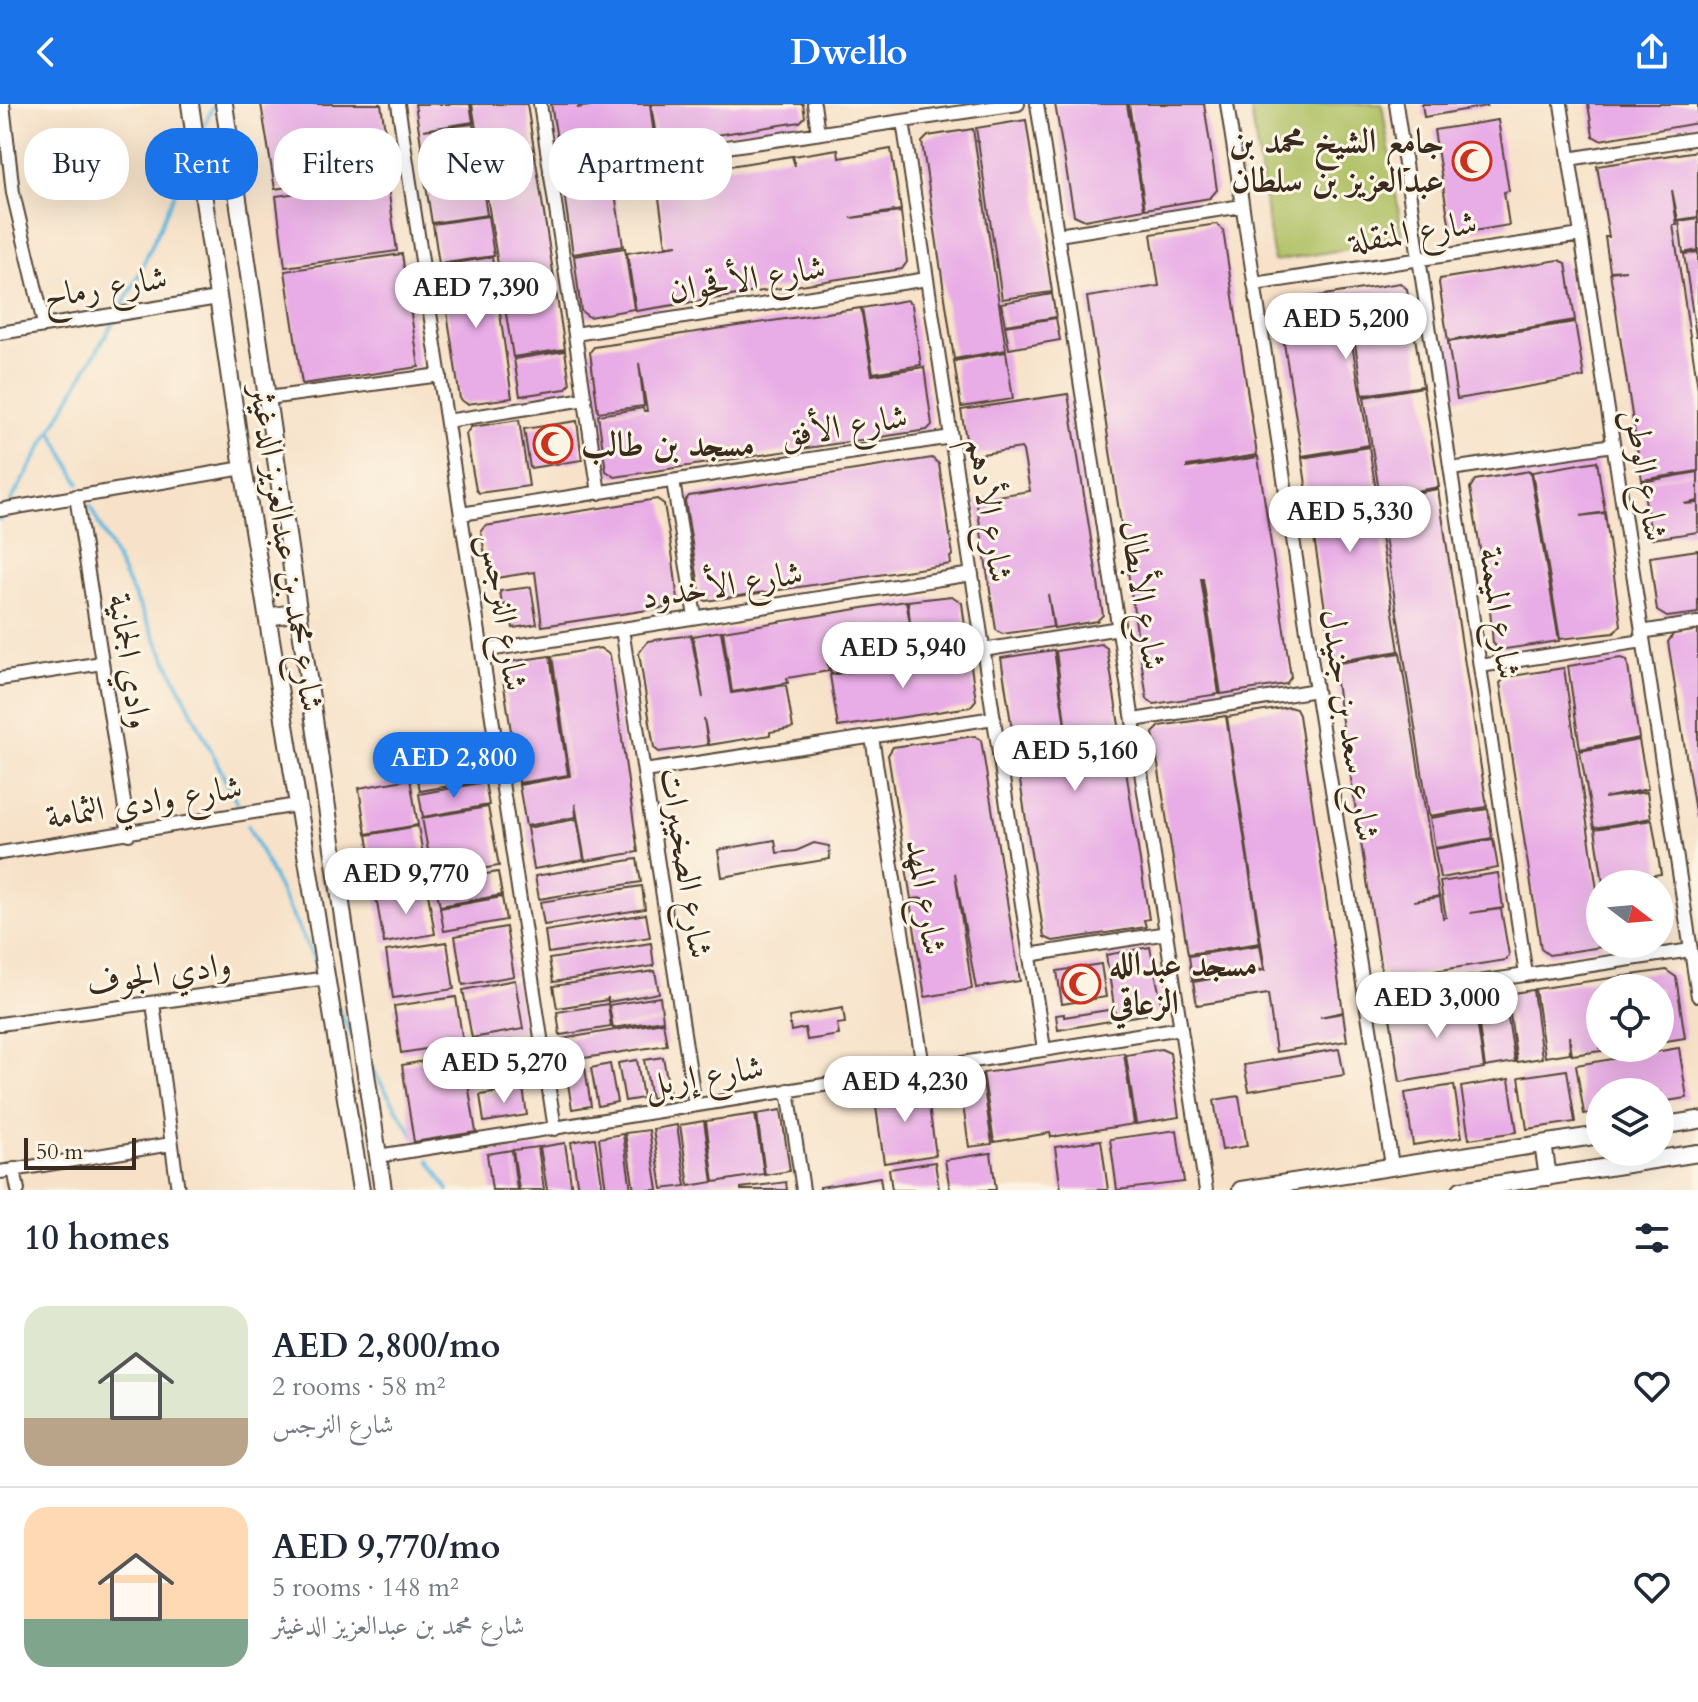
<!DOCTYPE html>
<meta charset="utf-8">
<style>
:root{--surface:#fff;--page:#f6f6f7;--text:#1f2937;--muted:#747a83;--line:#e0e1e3;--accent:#1a73e8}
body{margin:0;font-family:Cardo,Amiri,serif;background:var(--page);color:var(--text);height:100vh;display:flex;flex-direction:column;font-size:30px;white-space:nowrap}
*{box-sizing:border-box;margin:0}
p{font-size:26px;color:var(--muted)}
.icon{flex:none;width:44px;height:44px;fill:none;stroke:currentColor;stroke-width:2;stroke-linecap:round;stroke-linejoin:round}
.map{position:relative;height:1086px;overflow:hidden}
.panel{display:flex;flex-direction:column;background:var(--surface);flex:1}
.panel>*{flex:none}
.banner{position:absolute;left:24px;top:24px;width:800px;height:72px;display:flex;gap:16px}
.needle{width:52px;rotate:106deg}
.fabs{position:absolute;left:1586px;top:766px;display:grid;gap:16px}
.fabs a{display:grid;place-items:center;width:88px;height:88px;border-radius:50%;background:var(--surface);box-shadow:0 8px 32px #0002;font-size:40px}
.scale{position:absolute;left:24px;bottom:20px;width:112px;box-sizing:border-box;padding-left:8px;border:4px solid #3b2a1e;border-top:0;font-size:22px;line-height:28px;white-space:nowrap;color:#3b2a1e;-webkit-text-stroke:6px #fcf5e5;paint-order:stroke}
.price{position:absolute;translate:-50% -68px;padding:0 18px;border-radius:28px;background:#fff;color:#222;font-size:26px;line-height:52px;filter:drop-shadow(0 2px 4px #0008)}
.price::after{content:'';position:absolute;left:50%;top:48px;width:24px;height:18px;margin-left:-12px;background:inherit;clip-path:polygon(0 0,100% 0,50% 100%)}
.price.selected{background:var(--accent);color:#fff}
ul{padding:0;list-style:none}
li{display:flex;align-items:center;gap:24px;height:200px;padding:0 24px}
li+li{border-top:2px solid var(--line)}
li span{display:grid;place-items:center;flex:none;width:224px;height:160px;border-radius:24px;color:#555}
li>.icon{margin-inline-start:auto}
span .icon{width:96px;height:96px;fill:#fffc;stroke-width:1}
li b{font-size:34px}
h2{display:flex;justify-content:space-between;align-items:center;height:96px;padding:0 24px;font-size:34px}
.pill{padding:0 28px;border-radius:32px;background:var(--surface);box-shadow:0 8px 32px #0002;font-size:28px;line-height:72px}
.pill.selected{background:var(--accent);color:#fff}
header{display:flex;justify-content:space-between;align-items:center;height:104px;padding:0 24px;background:var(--accent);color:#fff;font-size:36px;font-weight:700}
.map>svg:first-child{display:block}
.green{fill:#afc063;stroke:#757540;stroke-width:2}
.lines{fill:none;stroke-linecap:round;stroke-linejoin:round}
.stream{stroke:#62b8de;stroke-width:4}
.building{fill:#e8ace6}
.minor-casing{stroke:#574638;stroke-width:16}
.tertiary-casing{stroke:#574638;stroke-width:20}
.minor{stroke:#fff;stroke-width:12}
.tertiary{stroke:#fff;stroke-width:16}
.labels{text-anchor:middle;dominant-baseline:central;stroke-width:6;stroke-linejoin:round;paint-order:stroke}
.poi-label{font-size:34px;font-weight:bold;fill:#3b2a1e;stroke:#fcf5e5;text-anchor:start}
.street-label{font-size:34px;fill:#3b2a1e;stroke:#fcf5e5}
</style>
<header><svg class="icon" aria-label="back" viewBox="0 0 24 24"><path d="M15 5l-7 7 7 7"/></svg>Dwello<svg class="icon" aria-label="share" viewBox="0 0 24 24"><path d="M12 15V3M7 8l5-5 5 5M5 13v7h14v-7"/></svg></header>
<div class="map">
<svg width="1698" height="1086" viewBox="0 0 1698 1086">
<rect width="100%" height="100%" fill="#fcf5e5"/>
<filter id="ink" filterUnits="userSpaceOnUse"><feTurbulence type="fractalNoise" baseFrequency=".0125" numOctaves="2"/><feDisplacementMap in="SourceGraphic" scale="16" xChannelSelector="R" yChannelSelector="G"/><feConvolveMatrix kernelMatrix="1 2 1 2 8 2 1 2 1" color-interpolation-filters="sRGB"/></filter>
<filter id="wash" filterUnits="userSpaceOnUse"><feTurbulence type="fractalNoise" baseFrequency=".006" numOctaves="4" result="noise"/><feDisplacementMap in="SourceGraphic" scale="32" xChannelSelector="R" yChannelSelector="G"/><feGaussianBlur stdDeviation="1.8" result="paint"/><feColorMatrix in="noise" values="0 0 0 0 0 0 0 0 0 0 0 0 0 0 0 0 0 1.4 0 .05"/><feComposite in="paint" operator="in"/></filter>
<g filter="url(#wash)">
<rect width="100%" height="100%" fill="#f7e2c9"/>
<path class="green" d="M1250 0H1382L1403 136 1274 157Z"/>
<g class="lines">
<path class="stream" d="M200 31 214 0
M120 205 136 177 192 50
M51 326 79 379
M90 402 237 699
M0 416 116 213
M248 722 317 861
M338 904 354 936
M372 965 414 1032
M429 1056 448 1086"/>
</g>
<g id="blocks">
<path class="building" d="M261 0H381L391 65 275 85Z
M415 0H470L473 18 423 26 473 20 487 111 432 119 425 76 476 68 426 74Z
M472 0H527L565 245 513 253Z
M551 0H583L577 4 601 0H650L655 40 567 53 559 46Z
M651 0H803L805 13 800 18 657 40Z
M1055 0H1127L1144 105 1085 116 1074 111Z
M1129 0H1204L1217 86 1210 94 1145 105Z
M1422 0H1487V2L1424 13Z
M1588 0H1698V19L1600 36 1593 32Z
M1026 16 1052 188 1002 195 976 24Z
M1498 16 1509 87 1504 88 1509 121 1451 131 1434 26Z
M973 25 1006 246 954 255 922 38 928 32Z
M838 45 839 54 891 45 901 106 851 114 901 108 907 158 902 165 636 207 627 149 678 141 666 142 656 74 792 52 795 62 793 52Z
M1698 47V113L1678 116 1672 86 1677 121H1673L1698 284V367L1642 376 1610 168 1626 166 1610 167 1605 133H1609L1597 62Z
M387 76 397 147 285 163 276 92Z
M613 76 623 142 573 150 564 89 570 83Z
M488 112 494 152 439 160 433 120Z
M1698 114V146L1683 149 1679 117Z
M1217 120 1223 126 1257 351 1187 362V364L1258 353 1291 573 1286 580 1221 590 1203 475H1201L1219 590 1154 600 1147 595 1087 193 1159 182 1151 130Z
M625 144 634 205 589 213 581 207 574 152Z
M1698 148V232H1696L1684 150Z
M402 150 419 263 302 280 285 167Z
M492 153 512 294 467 300 460 295 446 201 444 202 438 162Z
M1559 156 1566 159 1575 216 1448 237 1439 179 1440 175Z
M1400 179 1407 185 1423 282 1363 291 1355 240H1352L1369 341 1302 352 1279 208 1287 197Z
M1052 190 1056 213 1005 221 1001 199Z
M907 196 912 201 921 261 873 269 862 204Z
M861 204 872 271 924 263 932 321 927 326 615 373 606 367 598 311 643 304 644 307H647L639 259 644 302 598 308 590 248 594 243Z
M1056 214 1060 236 1009 245 1005 222Z
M1575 218 1584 273 1457 295 1448 238Z
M565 247 570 280 565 285 520 292 514 255Z
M1006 248 1013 295 961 303 954 257Z
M1423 283 1439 383 1380 393 1364 293Z
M1068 290 1103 511 1097 517 1054 524 1048 490 1053 523 1002 530 996 526 976 395 1030 387 1023 347 1021 344 969 352 961 306Z
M519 316 529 382 479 389 476 386 466 330 471 323Z
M577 317 582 356 530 364 524 325Z
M1369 343 1377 393 1336 400 1375 394 1399 547 1333 558 1302 354Z
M932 354 939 360 953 451 950 453 951 460 706 497 701 494 685 397 689 392Z
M1597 357 1605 408 1580 412 1605 409 1621 521 1614 529 1560 535 1532 368Z
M1530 367 1559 537 1499 546 1493 539 1490 506 1470 384 1475 376Z
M1698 368V397L1684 400 1698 399V428L1652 435 1642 378Z
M1438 385 1487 703 1429 712 1379 395Z
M657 395 664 400 672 448 678 496 674 502 542 522 535 468 489 475 481 427 485 422Z
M1698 446V509L1667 513 1657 507 1650 453Z
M531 483 537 520 513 524 509 500 502 501 500 487Z
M952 492 962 499 968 546 831 570 825 544 829 567 787 574 788 579 732 588 723 527 906 497 910 519 908 497Z
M1698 526V714H1696L1668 538 1674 529Z
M721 527 731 589 786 581 793 624 770 628V631L709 641 704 615 708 641 659 648 654 644 639 549 648 537 691 531 703 594 693 532Z
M1101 540 1107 544 1149 815 1144 816 1146 823 1053 837 1044 833 1001 554 1054 546 1068 643 1056 547Z
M600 544 610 551 638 748 585 757 575 700 576 713 526 722 519 681 570 672 552 552Z
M969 549 976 596 970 603 838 623 830 571Z
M1400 549 1439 792 1414 797 1440 793 1443 814 1446 813 1440 778 1498 769 1503 804 1470 809 1501 805 1509 851 1506 856 1389 874 1381 866 1333 560Z
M550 552 568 671 519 679 502 569 508 558Z
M1621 554 1627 556 1639 634 1580 645 1568 562Z
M1564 564 1600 806V840L1608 842 1549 851 1541 845 1500 579 1506 573Z
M1289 603 1296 605 1299 611 1343 908 1320 913 1343 909 1347 937 1276 948 1268 890 1197 901 1193 878 1265 866 1227 613Z
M1226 612 1260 839 1188 850 1153 629 1160 622Z
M975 632 981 636 1020 877 976 884 955 769 972 885 925 893 910 797 923 794 911 795 888 651 893 643Z
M1639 636 1648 685 1604 694 1647 688 1651 714 1594 724 1580 647Z
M481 647 486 676 420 687 415 659Z
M410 675 418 721 366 730 359 684Z
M485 678 489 701 423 713 419 690Z
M488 703 499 762 433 773 422 714Z
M1488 705 1492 734 1435 744 1430 714Z
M577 715 584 756 534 765 527 724Z
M1652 716 1661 770 1603 779 1595 725Z
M418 722 426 768 375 777 367 731Z
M1493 735 1498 764 1440 774 1435 745Z
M775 736 777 749 796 747 814 739 829 742 830 755 722 773 718 746Z
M637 755 641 778 539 795 535 772Z
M498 768 502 791 440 802 435 779Z
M642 782 645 805 544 821 540 798Z
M427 784 435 830 384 839 376 793Z
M502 793 506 816 444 827 440 804Z
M646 810 650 833 548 849 545 827Z
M506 823 514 872 463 881 455 832Z
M447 838 454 885 393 894 386 847Z
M651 839 654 862 553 878 549 855Z
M1260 841 1264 865 1192 876 1189 852Z
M1150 843 1163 908 1116 915 1106 851Z
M1101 860 1106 893 1062 900 1057 867Z
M1666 866 1676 873 1685 934 1660 938V884H1600V944L1608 946 1572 951 1569 932 1570 949 1545 953 1535 885Z
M655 867 659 889 608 898V893L607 896 557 904 553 882Z
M515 876 523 925 472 934 463 886Z
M1533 886 1542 954 1517 958 1507 890Z
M1504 890 1515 958 1485 963 1475 895Z
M456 893 463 939 401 949 394 902Z
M660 893 663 916 613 924 609 901Z
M1474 895 1484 964 1400 978 1390 913 1394 908Z
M608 900 611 923 560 931 557 908Z
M843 904 845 919 837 920 839 931 807 936 805 924 791 927 789 913Z
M1108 906 1110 917 1058 926 1056 911 1064 910V913Z
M663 918 667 941 565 957 561 935Z
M513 936 520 976 479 984 472 943Z
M1679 944 1687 994 1660 998V988H1600V1008L1584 1010 1576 961Z
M1161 945 1170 949 1179 1013 1136 1020 1126 951Z
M1339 945 1344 971 1249 987 1244 961Z
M1124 949 1134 1020 1051 1033 1050 1029 994 1038 983 969Z
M463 950 476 1028 414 1038 402 961Z
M663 953 670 991 651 994 644 956Z
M637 956 643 994 625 997 618 959Z
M610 960 617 998 598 1002 591 964Z
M585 964 591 1002 572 1005 566 967Z
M1567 966 1575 1018 1527 1025 1519 973Z
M982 970 992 1040 969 1043 959 973Z
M1509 975 1517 1028 1469 1035 1461 983Z
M926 981 936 1051 884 1059 874 989Z
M1454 981 1462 1033 1413 1041 1405 989Z
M523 984 527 1011 484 1018 480 991Z
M1239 992 1247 1042 1222 1046 1214 996Z
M781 1006 790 1067 765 1071 757 1010Z
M755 1010 764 1070 714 1078 706 1017Z
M704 1017 713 1078 689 1082 680 1021Z
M677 1021 686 1082 662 1085 653 1025Z
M649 1026 658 1086H634L625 1029Z
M1177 1026 1184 1078 1117 1086 1110 1035Z
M623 1030 631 1086H606L599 1034Z
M595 1034 603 1086H578L571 1038Z
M1101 1036 1108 1086H1061L1055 1043Z
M565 1039 572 1086H547L540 1043Z
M538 1043 544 1086H519L513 1046Z
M512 1046 517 1086H492L487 1050Z
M991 1049 996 1086H950L945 1056Z
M935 1058 939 1086H892L889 1065Z
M880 1073 882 1086H820V1083Z
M786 1078 787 1086H741V1084Z"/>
</g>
</g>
<g filter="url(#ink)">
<use href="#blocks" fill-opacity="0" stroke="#574638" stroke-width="2"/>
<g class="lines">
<defs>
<path id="minor" d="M3 0 13 89 44 220
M398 0 555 1025
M540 0 599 389
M814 0 818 29
M1037 0 1206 1086
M1227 0 1316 586 1392 1061
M1396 0 1526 871
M1561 0 1698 892
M903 17 1044 945
M1569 55 1698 34
M550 69 1018 0
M1058 131 1242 102
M1254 180 1581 131
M0 229 218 194
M575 230 927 175
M268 294 440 271
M447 317 585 295
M1451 365 1613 341
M673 377 695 513
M76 392 129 730
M0 406 243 364
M461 410 951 333
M622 525 695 1001
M1641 528 1698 519
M983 546 1119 524
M482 547 972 470
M1480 562 1643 537
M0 575 102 559
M1134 616 1316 586
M872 633 923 963
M644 667 994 614
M0 749 297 701
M1029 851 1167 829
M1366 895 1691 846
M153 899 178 1086
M0 920 327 874
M788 986 803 1086
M378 1052 1181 924
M14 1065 18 1086
M0 1068 171 1040"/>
<path id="tertiary" d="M190 0 243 364 361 1086
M224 0 383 1086
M268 513 299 508
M1660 1022 1698 1016
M1543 1040 1548 1073
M1241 1086 1600 1031
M1461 1086 1698 1049"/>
</defs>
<use href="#minor" class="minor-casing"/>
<use href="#tertiary" class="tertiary-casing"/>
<use href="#minor" class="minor"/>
<use href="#tertiary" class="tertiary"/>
</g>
</g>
<defs>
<symbol id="mosque-ring" viewBox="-11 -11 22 22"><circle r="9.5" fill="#fcf5e5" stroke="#c8321e" stroke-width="1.5"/><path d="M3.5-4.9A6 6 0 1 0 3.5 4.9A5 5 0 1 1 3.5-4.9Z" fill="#c8321e"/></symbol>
</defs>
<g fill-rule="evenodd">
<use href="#mosque-ring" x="1450" y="35" width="44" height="44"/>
<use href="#mosque-ring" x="531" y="318" width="44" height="44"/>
<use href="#mosque-ring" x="1059" y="858" width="44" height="44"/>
</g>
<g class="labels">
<g class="poi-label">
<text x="1444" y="37" text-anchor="end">جامع الشيخ محمد بن<tspan x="1444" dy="39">عبدالعزيز بن سلطان</tspan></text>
<text x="581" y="340">مسجد بن طالب</text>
<text x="1109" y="860">مسجد عبدالله<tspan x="1109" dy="39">الزعاقي</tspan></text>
</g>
<g class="street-label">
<text transform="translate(1413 128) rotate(-9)">شارع المنقلة</text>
<text transform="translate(747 175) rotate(-9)">شارع الأقحوان</text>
<text transform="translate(105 183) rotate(-9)">شارع رماح</text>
<text transform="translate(844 322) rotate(-9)">شارع الأفق</text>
<text transform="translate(1646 371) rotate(81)">شارع الوطن</text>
<text transform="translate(990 406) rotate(81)">شارع الأدهم</text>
<text transform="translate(287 444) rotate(81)">شارع محمد بن عبدالعزيز الدغيثر</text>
<text transform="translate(722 481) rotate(-9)">شارع الأخدود</text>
<text transform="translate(1143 491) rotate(81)">شارع الأبطال</text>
<text transform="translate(504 508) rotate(81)">شارع النرجس</text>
<text transform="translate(1500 509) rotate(82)">شارع الميمنة</text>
<text transform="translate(130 557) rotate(81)">وادي الجمانية</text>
<text transform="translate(1350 621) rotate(81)">شارع سعد بن جنيدل</text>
<text transform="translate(144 698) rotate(-9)">شارع وادي الثمامة</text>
<text transform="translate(686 759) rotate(81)">شارع الصخيبرات</text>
<text transform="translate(926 793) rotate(81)">شارع المهد</text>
<text transform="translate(159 870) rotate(-8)">وادي الجوف</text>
<text transform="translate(704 972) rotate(-9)">شارع إربل</text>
</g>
</g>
</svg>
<div class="fabs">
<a><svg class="needle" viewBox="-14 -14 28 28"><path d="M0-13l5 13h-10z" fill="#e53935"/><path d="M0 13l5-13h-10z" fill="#747a83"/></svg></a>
<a><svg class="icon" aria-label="locate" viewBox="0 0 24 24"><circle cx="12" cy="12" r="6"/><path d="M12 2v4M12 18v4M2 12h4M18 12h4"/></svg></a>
<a><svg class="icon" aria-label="layers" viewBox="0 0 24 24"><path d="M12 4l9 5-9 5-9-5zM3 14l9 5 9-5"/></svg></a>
</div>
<div class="scale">50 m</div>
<b class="price" style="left:476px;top:226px">AED 7,390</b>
<b class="price" style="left:1346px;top:257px">AED 5,200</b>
<b class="price" style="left:1350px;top:450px">AED 5,330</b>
<b class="price" style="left:903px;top:586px">AED 5,940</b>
<b class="price" style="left:1075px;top:689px">AED 5,160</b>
<b class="price selected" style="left:454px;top:696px">AED 2,800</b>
<b class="price" style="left:406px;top:812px">AED 9,770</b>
<b class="price" style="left:1437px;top:936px">AED 3,000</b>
<b class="price" style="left:504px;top:1001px">AED 5,270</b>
<b class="price" style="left:905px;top:1020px">AED 4,230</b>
<div class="banner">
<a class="pill">Buy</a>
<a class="pill selected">Rent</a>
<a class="pill">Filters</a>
<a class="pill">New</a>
<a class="pill">Apartment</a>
</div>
</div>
<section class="panel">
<h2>10 homes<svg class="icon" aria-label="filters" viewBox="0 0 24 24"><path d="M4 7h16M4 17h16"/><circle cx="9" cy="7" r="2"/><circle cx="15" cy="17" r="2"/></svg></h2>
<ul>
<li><span style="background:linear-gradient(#dfe7d0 70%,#b9a48a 0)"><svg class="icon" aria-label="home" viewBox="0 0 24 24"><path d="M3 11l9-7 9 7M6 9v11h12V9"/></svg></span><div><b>AED 2,800/mo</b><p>2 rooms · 58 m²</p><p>شارع النرجس</p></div><svg class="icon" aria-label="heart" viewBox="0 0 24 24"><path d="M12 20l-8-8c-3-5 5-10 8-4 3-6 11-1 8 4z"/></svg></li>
<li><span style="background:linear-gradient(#ffd9b3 70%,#7fa58c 0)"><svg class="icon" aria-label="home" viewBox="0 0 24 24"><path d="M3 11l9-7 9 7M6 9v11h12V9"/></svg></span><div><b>AED 9,770/mo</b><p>5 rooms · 148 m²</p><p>شارع محمد بن عبدالعزيز الدغيثر</p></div><svg class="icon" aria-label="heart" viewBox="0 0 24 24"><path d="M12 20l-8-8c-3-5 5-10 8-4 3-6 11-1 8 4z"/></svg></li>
</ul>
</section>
